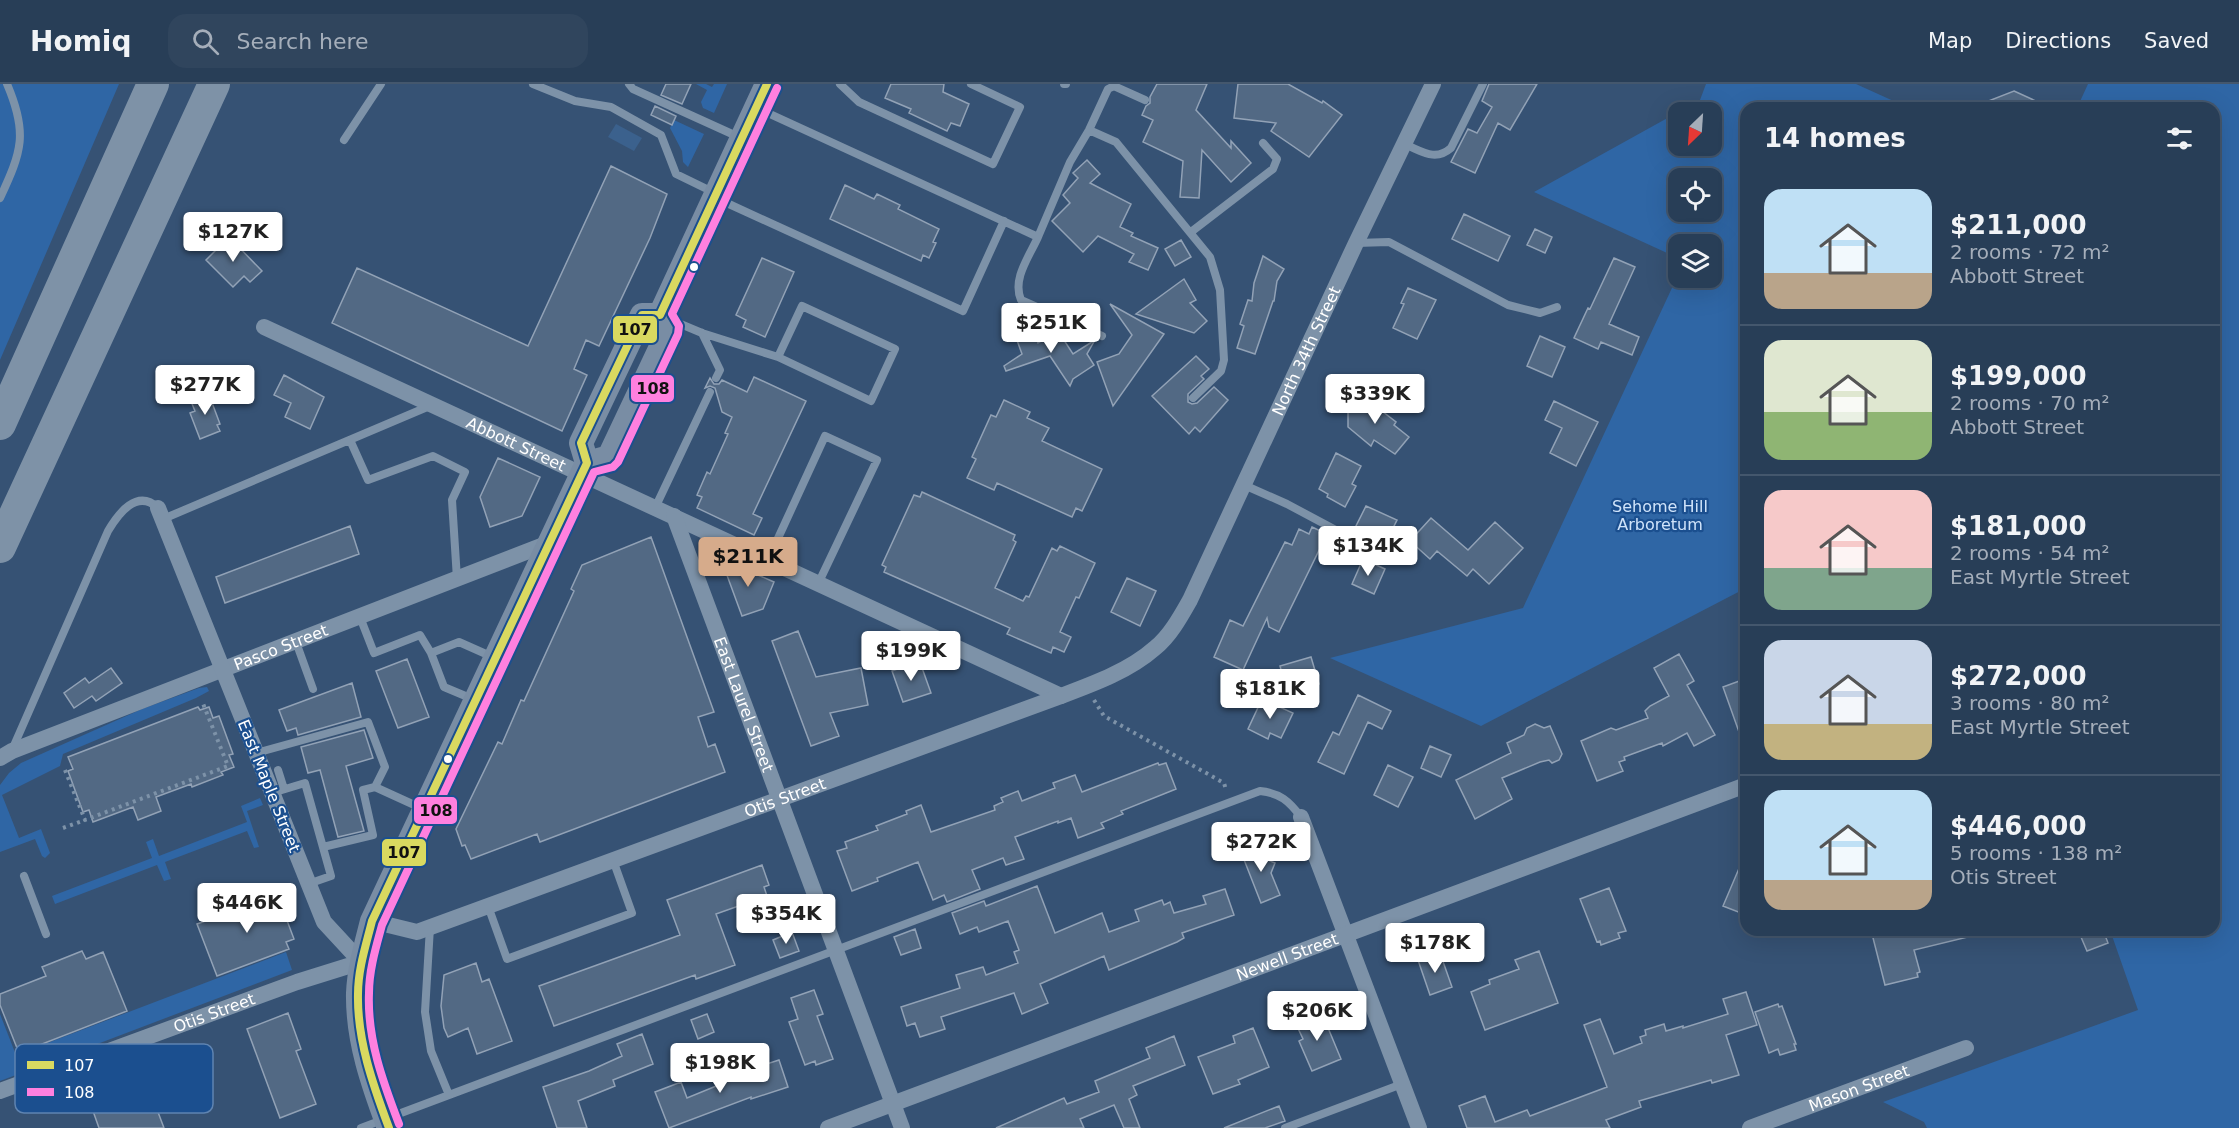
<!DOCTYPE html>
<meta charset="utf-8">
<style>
:root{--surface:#283e57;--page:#30455d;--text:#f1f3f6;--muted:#a5aeba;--line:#44576d;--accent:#d6ab8b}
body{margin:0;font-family:"DejaVu Sans",sans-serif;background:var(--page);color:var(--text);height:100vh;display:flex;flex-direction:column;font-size:22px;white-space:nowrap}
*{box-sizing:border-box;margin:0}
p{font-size:20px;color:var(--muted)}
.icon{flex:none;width:33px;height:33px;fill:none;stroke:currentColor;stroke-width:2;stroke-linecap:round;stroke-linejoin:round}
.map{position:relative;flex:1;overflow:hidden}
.panel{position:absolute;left:1740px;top:18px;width:480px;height:834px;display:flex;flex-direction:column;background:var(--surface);border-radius:18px;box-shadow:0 6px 24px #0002,0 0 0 2px var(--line)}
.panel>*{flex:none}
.needle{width:39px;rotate:205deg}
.fabs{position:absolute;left:1668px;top:18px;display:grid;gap:12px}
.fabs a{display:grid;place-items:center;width:54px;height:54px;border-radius:12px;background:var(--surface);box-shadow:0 6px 24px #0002,0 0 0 2px var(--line);font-size:30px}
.price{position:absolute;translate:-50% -51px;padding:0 14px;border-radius:6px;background:#fff;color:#222;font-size:20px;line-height:39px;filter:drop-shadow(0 2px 3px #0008)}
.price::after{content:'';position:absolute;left:50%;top:36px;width:18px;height:14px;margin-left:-9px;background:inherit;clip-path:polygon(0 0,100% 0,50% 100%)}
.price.on{background:var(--accent);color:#111}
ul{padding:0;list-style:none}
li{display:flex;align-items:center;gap:18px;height:150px;padding:0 24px}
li+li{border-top:2px solid var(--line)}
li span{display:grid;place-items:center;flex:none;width:168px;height:120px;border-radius:18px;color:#555}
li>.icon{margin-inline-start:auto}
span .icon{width:72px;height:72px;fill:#fffc;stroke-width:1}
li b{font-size:26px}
h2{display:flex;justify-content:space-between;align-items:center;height:72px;padding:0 24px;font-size:26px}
header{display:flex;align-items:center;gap:36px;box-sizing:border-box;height:84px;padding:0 30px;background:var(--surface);border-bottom:2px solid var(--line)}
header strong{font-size:28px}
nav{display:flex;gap:33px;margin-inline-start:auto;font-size:21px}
.search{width:420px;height:54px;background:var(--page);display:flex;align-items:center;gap:15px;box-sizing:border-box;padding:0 21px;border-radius:18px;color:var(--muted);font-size:22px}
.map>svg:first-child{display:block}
.green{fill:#2f66a5;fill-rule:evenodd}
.water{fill:#3b618d}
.building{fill:#526984;stroke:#92a2b6;stroke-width:1.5}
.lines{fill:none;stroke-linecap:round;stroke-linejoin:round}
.path{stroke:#7d92a8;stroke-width:4;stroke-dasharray:3 4.5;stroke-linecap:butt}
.service{stroke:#7d92a8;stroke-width:8}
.minor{stroke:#7d92a8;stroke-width:16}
.secondary{stroke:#798da4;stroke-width:24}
.motorway{stroke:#7e92a7;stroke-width:32}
.bus-1-casing{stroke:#1b4f8f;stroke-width:12}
.bus-2-casing{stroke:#1b4f8f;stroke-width:12}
.bus-1{stroke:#d9d960;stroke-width:8}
.bus-2{stroke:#ff80df;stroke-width:8}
.bus-dot{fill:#fff;stroke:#1b4f8f;stroke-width:2}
.labels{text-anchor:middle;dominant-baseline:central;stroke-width:4.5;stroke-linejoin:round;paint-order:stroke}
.street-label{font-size:16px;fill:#fff;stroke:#1b4f8f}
.park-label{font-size:16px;fill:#cfe3fa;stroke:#1b4f8f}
.key{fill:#1b4f8f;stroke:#5f84b1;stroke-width:1.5}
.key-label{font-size:16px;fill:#fff}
.line-badge{stroke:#1b4f8f;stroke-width:2}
.pale-badge-label{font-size:16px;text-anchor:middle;font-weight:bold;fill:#111}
</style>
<header>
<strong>Homiq</strong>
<div class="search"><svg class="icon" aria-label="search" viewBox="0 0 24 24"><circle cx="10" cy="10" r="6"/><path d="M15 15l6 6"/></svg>Search here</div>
<nav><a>Map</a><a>Directions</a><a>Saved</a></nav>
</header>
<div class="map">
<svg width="2239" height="1044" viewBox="0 0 2239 1044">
<rect width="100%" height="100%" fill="#365274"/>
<path class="green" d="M0 0H119L0 276Z
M696 0H706L712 3 714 0H727L714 29 703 24 701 18 707 6Z
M1706 0H1856L1909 24H1746V504L1481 642 1330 574 1523 524 1678 191V194H1712V160H1678V174L1534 108 1700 16ZM1678 28H1712V62H1678ZM1678 94H1712V128H1678Z
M2088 0H2239V1044H1927L1924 1038 1883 1018 2138 926 2110 846H2214V24H2077Z
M674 36 704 50 688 83 683 78 682 67 670 44Z
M207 603 209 607 196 614 63 670 60 682 2 711 19 754 41 745 50 769 45 774 42 772 35 755 0 768V701L9 689 21 679 142 625 199 604Z
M260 714 263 721 247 727 259 763 254 764 247 747 165 778 171 795 164 797 157 781 55 820 52 812 152 774 146 758 153 755 159 772 247 738 241 722Z
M286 868 292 886 0 997V930L16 971Z"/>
<path class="water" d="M616 40 642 54 634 67 608 53Z"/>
<path class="building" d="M666 0H691L682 20 661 11Z
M891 0H944L943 8 969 20 960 42 951 39 947 47 909 29 911 25 885 14Z
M1157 0H1207L1196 26 1231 64V57L1251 79 1231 98 1202 66 1199 114 1180 113 1183 77 1143 58 1153 36 1142 31 1146 22 1150 19V13Z
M1238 0H1288L1322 19 1323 17 1342 31 1309 73 1271 47 1276 39 1234 34Z
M1489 0H1537L1510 46 1498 39 1475 89 1451 78 1468 45 1477 49 1492 23 1482 17Z
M2014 7 2051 24H1973V23Z
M655 22 676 32 672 41 651 31Z
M1087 76 1100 90 1090 99 1131 120 1120 143 1133 149 1131 152 1158 164 1148 186 1129 178 1134 170 1098 152 1083 168 1052 137 1070 119 1063 111 1078 94 1073 89Z
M611 82 667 110 650 154 599 262 586 256 574 285 587 291 562 347 332 239 357 184 528 262Z
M845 101 874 115 877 110 900 121 898 125 939 145 933 158 936 159 929 174 923 171 921 177 830 135Z
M1464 130 1510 152 1498 177 1452 155Z
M1535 145 1552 153 1545 169 1527 161Z
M229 153 262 187 250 198 244 192 233 203 206 176Z
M1181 156 1191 173 1175 182 1165 165Z
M1263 172 1284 185 1277 197 1274 217H1273L1255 270 1237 264 1244 242 1240 240 1248 216 1252 217 1254 199Z
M762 174 794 188 765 253 743 243 746 236 736 231Z
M1614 174 1635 183 1609 240 1639 253 1632 271 1601 258 1598 265 1574 254 1588 224 1590 225Z
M1184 195 1196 216 1190 219 1207 237 1194 249 1136 230Z
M1408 204 1436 216 1417 255 1393 244 1404 220 1401 219Z
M1110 220 1164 250 1113 322 1097 278 1119 270 1132 251Z
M1032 241 1038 259 1050 252 1054 259 1062 253 1073 270 1095 256 1087 270 1094 281 1073 295 1070 302 1050 272 1006 287 1004 282 1022 270 1014 248Z
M1540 252 1565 263 1552 293 1527 282Z
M1196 272 1209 285 1201 292 1204 295 1188 310V318L1192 320 1197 319 1214 303 1228 316 1200 348 1195 343 1189 350 1152 312Z
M284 291 324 313 310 345 285 333 291 319 274 311Z
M754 293 806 317 753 430 762 434 754 451 697 424 702 413 697 411 707 388 710 390 728 350 725 349 732 333 722 328 715 304 710 302 705 304 710 294 714 300H719L722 296 747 308Z
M208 308 220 340 217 341 220 347 200 355 190 329 195 327 190 315Z
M1360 310 1396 338 1394 341 1409 353 1395 370 1374 356 1371 362 1348 343V326Z
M1004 316 1030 328 1027 334 1049 344 1042 357 1102 385 1082 427 1076 424 1072 433 997 399 994 406 967 394 976 375 972 373 991 331 996 333Z
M1554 317 1598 338 1576 382 1550 369 1562 344 1545 336Z
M1336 369 1361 382 1352 400 1356 402 1345 423 1327 413 1328 410 1319 405Z
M498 374 540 393 522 432 490 443 480 413Z
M922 408 1015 451 1013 456 1016 458 995 504 1023 517 1026 512 1029 513 1052 464 1057 467 1060 462 1095 479 1079 514 1076 513 1060 548 1071 553 1064 568 1053 563 1051 569 1007 550 1010 544 884 488 886 483 882 481 914 411 920 413Z
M1366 422 1397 436 1387 456 1356 442Z
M1431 434 1468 466 1495 438 1523 464 1489 500 1473 485 1467 492 1437 467 1430 475 1410 457Z
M350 442 359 470 225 519 216 493Z
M1312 443 1327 450 1279 548 1269 543 1267 534 1243 586 1214 573 1230 536 1243 542 1285 458 1292 461 1299 445 1309 450Z
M651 453 714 628 698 633 708 663 715 660 725 688 540 758 537 750 471 775 465 761 462 762 456 745 498 658 502 660 521 616 524 617 574 507 571 505 582 481Z
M721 475 774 498 763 525 742 532Z
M1363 475 1385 485 1374 510 1352 500Z
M1127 494 1156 507 1140 542 1111 528Z
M798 547 816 593 861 584 868 621 830 629 839 652 811 662 772 557Z
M1679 570 1694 597 1687 601 1715 651 1694 662 1687 649 1663 662 1662 659 1624 673 1625 676 1619 678 1623 687 1597 697 1581 657 1611 644 1616 646 1648 634 1645 627 1650 622 1669 612 1654 584Z
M1311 573 1319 600 1287 608 1280 582Z
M407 575 429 633 398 644 376 587Z
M914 579 915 583 921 581 931 609 903 618 892 587Z
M111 584 122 599 96 617 92 612 74 624 64 609 85 594 89 599Z
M1742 596 1746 609V662H1744L1723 603Z
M352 599 361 633 298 651 296 644 287 647 279 626Z
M1358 611 1391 627 1382 645 1368 638 1344 690 1318 678 1333 648 1339 651Z
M1262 615 1293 629 1281 654 1270 649 1268 655 1248 645Z
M198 623 200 626 209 623 213 634 219 632 233 670 229 671 234 683 221 688 223 691 192 703 191 700 156 713 161 727 138 736 133 723 93 738 89 726 83 728 68 687 73 685 68 673Z
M1535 640 1544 644 1550 642 1562 670 1559 676 1552 679 1549 676 1540 678 1502 694 1512 715 1475 735 1456 696 1511 669 1507 659 1524 651 1527 644Z
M364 646 373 674 346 682 364 747 338 753 320 686 308 689 301 663Z
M1430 662 1451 671 1441 693 1421 684Z
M1158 679 1159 681 1166 679 1176 705 1121 727 1123 730 1101 739 1104 744 1078 754 1071 734 1058 739V737L1015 753 1024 775 1006 781 1003 774 972 786 980 805 947 818 944 811 933 816 918 778 877 794 878 797 852 807 837 767 847 764 845 758 878 746 876 742 907 730 906 727 921 721 931 748 995 726 994 722 1003 718 1001 714 1018 707 1022 717 1055 704 1053 699 1075 691 1082 708Z
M1388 681 1413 693 1398 723 1374 711Z
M1260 760 1265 775 1275 779 1271 789 1280 811 1261 819 1241 768Z
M1746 768V831L1723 822Z
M762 781 769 801 764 803 767 812 716 830 735 881 696 895 695 891 554 942 539 902 680 851 667 816Z
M1037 802 1055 849 1102 829 1109 848 1139 837 1135 826 1162 816 1164 821 1170 818 1174 829 1206 820 1203 812 1225 805 1234 831 1182 849 1184 854 1177 858 1109 886 1104 872 1040 900 1048 919 1022 930 1014 909 941 933 945 945 920 953 915 939 907 942 901 923 960 904 956 891 983 883 986 891 1018 879 1014 868 1019 866 1008 837 979 848 977 843 960 850 952 829 984 817 986 822Z
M1609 804 1626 847 1618 849 1620 854 1601 861 1600 857 1597 858 1580 815Z
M270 809 271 812 277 810 294 855 286 858 289 865 217 892 197 840 247 822 246 818Z
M915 845 921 864 901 871 894 853Z
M1871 846H1971L1972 852 1914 866 1920 888 1917 889 1918 893 1885 901Z
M2078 846H2103L2108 859 2087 867Z
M792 848 799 867 780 874 773 856Z
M82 867 86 875 103 868 127 927 19 969 0 921V910L46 892 42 883Z
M1539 867 1558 919 1485 946 1471 908 1490 900 1489 896 1519 885 1515 876Z
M1440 869 1452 903 1430 911 1418 876Z
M476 879 482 898 489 895 512 957 477 970 468 944 448 953 444 944 441 922 444 891Z
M814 906 823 930 817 932 833 975 816 981 815 977 805 981 789 938 798 935 791 914Z
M1746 908 1757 941 1726 951 1739 991 1712 999 1711 996 1639 1017 1641 1023 1606 1036 1610 1044H1467L1459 1022 1485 1012 1495 1038 1527 1026 1530 1032 1607 1003 1584 941 1600 935 1614 970 1642 959 1640 953 1646 951 1645 946 1664 940 1666 947 1683 942V944L1728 930 1723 915Z
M1778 920 1779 923 1782 922 1796 960H1794L1796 966 1780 971 1778 965 1769 969 1755 928Z
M1321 927 1341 975 1312 987 1299 957 1303 955 1295 938Z
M288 929 301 965 296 967 316 1020 280 1034 247 945Z
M707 930 714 948 698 955 691 936Z
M1253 944 1269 983 1238 996 1240 1000 1213 1010 1198 973 1235 959 1233 952Z
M642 950 653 980 613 996 615 1002 578 1017 587 1044H557L543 1003 589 987 622 972 617 960Z
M1174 952 1185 981 1133 1002 1137 1011 1129 1015 1140 1044H1124L1114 1021 1080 1035 1084 1044H996L1064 1014 1067 1020 1099 1008 1095 997 1150 974 1146 964Z
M779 976 788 1003 751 1015V1013L669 1044 655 1008 681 998 687 1014 743 991 742 988Z
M147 999 164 1044H99L93 1027 127 1015 124 1008Z
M1279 1022 1285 1037 1265 1044H1224Z"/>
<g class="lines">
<path class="path" d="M1094 616 1104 632 1224 699 1226 706
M65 686 85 736 228 682 202 617
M63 744 85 736"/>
<path class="service" d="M533 0 575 17 611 23 661 51 676 90 713 108
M629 0 633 5 741 54
M840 0 859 18 993 80 1020 23 971 0
M1064 0H1066
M759 25 1038 153C1029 173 1012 195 1021 216L1102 252
M1089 46 1116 58 1210 173 1220 206 1224 276 1221 287 1193 314
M344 56 381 0
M1404 60C1422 67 1435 78 1451 64L1483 0
M0 114C22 67 28 49 7 0
M718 115 963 227 1004 137
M1191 148 1273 85 1277 75 1263 59
M1038 153 1070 78 1089 46 1108 5 1114 2 1145 16
M1356 159 1389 158 1508 221 1540 229 1557 223
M671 236 702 249 778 273 871 317 895 265 802 222 778 273
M702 249 720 286 716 294
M350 356 368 396 433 372 465 388 452 416 457 495
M1244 401 1287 420 1392 476
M655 424 710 308
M163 435 432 321
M768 476 825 352 877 376 818 500
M360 533 374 569 420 551 431 569 459 558 495 574
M296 558 313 605
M431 569 444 603 475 616
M12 666 108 447C118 430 137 404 158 424
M256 669 368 638 385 683 375 703 363 706 373 751 323 763
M278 686 284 705
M375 703 421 724
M272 709 305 699 331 792 308 800
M24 792 46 850
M488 822 507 875 632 829 613 776
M430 843 425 928 431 967 449 1011
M361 1044 1260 707C1280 709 1289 717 1301 733
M1285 1044 1402 1000"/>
<g class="minor">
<path id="s1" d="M264 243 1061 612"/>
<path id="s2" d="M674 432 902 1044"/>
<path id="s3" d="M0 674 12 667 549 459"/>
<path d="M1301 733 1419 1044"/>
<path id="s4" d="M372 837 417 848 1061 612C1093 600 1129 587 1155 564 1170 552 1181 532 1190 516L1356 159 1433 0"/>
<path id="s5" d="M0 1007 297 898 361 878 324 838 158 424"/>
<path id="s6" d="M828 1044 1746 701"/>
<path id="s7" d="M1750 1044 1966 964"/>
</g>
<path class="secondary" d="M660 231 767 0
M587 379 609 373 669 246 660 231
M389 1044C373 1001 357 956 358 909 359 885 366 861 372 837L587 379 581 359 642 231H660"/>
<path class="motorway" d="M0 340 153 0
M0 463 214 0"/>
<defs>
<path id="bus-1" d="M389 1044C373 1001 357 956 358 910 358 885 366 861 372 837L587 379 581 359 642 231H660L767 0"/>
<path id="bus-2" d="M399 1040C383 998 367 955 369 909 369 886 376 863 382 841L594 388 613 383 618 378 678 250 679 242 672 230 777 4"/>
</defs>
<use href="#bus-1" class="bus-1-casing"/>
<use href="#bus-2" class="bus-2-casing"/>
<use href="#bus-1" class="bus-1"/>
<use href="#bus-2" class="bus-2"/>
</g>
<g class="bus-dot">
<circle cx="694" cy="183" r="5"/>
<circle cx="448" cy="675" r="5"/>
</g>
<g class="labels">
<g class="street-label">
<text stroke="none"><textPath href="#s4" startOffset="1173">North 34th Street</textPath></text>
<text stroke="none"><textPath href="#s1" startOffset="278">Abbott Street</textPath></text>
<text stroke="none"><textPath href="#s3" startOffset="302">Pasco Street</textPath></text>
<text stroke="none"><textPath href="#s2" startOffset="201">East Laurel Street</textPath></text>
<text transform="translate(269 702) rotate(68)">East Maple Street</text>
<text stroke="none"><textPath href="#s4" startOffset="438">Otis Street</textPath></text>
<text stroke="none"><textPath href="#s6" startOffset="490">Newell Street</textPath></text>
<text stroke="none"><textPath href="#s5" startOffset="228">Otis Street</textPath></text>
<text stroke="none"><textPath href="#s7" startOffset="116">Mason Street</textPath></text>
</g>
<g class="park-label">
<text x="1660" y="422">Sehome Hill<tspan x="1660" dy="18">Arboretum</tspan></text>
</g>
</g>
<rect x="15" y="960" width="198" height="69" rx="9" class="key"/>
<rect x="27" y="977" width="27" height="8" fill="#d9d960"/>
<rect x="27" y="1004" width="27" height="8" fill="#ff80df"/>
<g class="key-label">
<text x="64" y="987">107</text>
<text x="64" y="1014">108</text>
</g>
<g class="line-badge">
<rect x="612" y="231" width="46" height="29" rx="6" fill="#d9d960"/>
<rect x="630" y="290" width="45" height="29" rx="6" fill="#ff80df"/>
<rect x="413" y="712" width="45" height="29" rx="6" fill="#ff80df"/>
<rect x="381" y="754" width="46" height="29" rx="6" fill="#d9d960"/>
</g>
<g class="pale-badge-label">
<text x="635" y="251">107</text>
<text x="653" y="310">108</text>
<text x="436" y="732">108</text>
<text x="404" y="774">107</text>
</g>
</svg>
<div class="fabs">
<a><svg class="needle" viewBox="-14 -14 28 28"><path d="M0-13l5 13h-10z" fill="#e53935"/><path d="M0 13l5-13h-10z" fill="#a5aeba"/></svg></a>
<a><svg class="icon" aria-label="locate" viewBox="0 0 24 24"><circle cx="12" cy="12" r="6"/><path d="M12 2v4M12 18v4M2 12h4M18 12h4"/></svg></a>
<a><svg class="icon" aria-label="layers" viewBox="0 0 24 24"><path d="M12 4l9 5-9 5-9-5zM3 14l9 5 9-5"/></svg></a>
</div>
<b class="price" style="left:233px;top:179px">$127K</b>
<b class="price" style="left:1051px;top:270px">$251K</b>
<b class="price" style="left:205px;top:332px">$277K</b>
<b class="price" style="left:1375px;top:341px">$339K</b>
<b class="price" style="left:1368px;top:493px">$134K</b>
<b class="price on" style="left:748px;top:504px">$211K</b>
<b class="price" style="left:911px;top:598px">$199K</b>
<b class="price" style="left:1270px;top:636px">$181K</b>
<b class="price" style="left:1261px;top:789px">$272K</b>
<b class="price" style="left:247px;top:850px">$446K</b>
<b class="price" style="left:786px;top:861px">$354K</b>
<b class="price" style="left:1435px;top:890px">$178K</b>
<b class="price" style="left:1317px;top:958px">$206K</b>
<b class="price" style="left:720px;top:1010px">$198K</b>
<section class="panel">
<h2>14 homes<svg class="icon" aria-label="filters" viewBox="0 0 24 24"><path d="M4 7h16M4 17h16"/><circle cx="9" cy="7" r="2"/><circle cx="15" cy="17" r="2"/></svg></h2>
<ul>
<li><span style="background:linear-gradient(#bfe0f5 70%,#b9a48a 0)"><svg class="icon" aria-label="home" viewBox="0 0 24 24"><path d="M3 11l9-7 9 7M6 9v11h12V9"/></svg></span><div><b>$211,000</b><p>2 rooms · 72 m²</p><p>Abbott Street</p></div></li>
<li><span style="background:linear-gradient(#dfe7d0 60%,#8fb573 0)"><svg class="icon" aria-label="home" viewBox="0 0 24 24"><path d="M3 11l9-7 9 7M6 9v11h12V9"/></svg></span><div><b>$199,000</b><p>2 rooms · 70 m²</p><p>Abbott Street</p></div></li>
<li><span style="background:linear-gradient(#f6c9c9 65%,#7fa58c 0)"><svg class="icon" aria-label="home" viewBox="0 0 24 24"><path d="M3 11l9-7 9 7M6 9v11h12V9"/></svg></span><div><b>$181,000</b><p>2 rooms · 54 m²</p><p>East Myrtle Street</p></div></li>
<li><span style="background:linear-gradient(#c9d6e8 70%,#c2b280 0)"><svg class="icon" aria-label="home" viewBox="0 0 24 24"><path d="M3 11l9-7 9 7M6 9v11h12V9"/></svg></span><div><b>$272,000</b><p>3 rooms · 80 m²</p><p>East Myrtle Street</p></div></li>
<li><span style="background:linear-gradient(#bfe0f5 75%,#b9a48a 0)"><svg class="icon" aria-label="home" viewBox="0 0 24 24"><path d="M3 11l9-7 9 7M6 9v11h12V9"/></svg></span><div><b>$446,000</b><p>5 rooms · 138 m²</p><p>Otis Street</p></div></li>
</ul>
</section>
</div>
